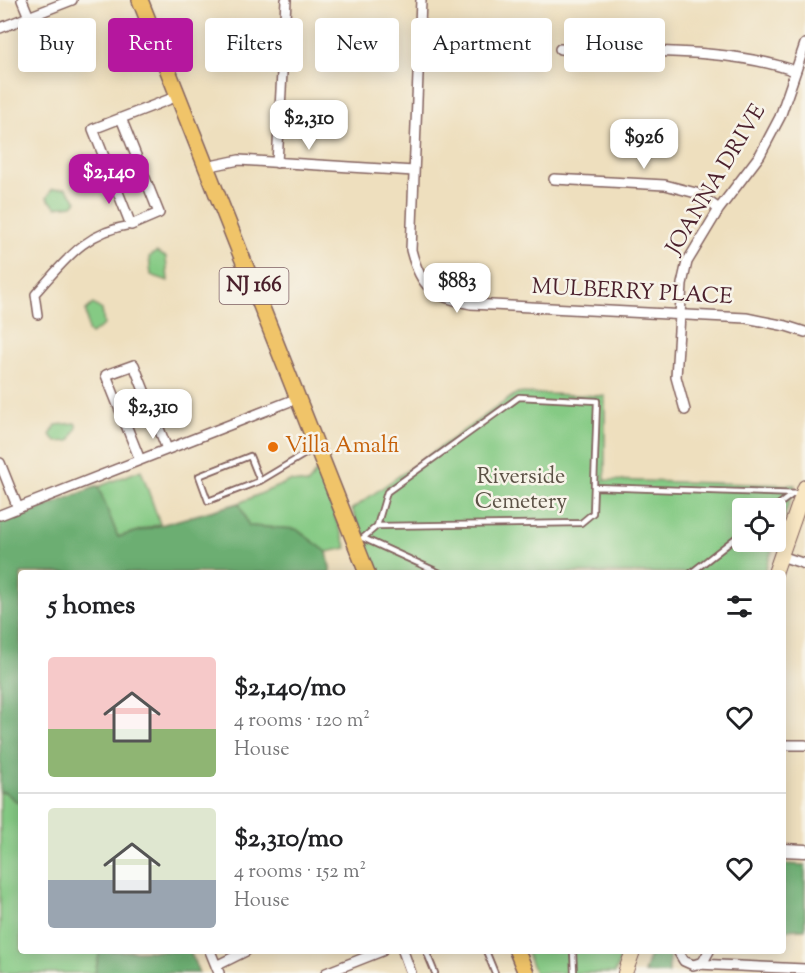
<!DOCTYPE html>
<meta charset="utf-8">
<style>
:root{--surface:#fff;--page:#f2f2f2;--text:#202124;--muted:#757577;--line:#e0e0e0;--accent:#b5179e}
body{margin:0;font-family:"Sorts Mill Goudy",serif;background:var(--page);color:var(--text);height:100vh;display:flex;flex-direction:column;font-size:22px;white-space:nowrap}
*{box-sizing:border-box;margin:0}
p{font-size:20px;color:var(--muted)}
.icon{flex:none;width:33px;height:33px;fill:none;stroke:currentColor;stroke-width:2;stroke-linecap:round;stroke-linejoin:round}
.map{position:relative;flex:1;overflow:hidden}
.drawer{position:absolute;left:18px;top:570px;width:768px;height:384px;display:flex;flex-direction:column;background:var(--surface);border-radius:6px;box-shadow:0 3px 15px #0003}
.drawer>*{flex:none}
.guide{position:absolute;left:18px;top:18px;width:770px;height:54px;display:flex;gap:12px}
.fabs{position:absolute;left:732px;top:498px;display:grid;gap:12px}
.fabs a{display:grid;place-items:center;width:54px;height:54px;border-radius:6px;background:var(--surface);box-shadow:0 3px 15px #0003;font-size:30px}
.price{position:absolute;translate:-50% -51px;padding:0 14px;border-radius:12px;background:#fff;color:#222;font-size:20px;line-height:39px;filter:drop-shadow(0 2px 3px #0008)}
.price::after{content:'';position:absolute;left:50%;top:36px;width:18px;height:14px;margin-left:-9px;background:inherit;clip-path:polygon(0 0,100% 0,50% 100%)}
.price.on{background:var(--accent);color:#fff}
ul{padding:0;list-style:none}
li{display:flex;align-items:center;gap:18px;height:150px;padding:0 30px}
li+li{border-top:2px solid var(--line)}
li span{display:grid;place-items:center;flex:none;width:168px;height:120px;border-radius:6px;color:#555}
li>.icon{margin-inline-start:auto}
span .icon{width:72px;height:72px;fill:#fffc;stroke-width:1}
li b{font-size:26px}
h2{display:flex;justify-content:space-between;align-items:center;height:72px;padding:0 30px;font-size:26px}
.pill{padding:0 21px;border-radius:6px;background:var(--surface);box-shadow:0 3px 15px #0003;font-size:21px;line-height:54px}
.pill.on{background:var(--accent);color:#fff}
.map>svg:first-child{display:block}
.green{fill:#85ca84;stroke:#687458;stroke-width:1.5}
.forest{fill:#6cae72;stroke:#5b664e;stroke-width:1.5}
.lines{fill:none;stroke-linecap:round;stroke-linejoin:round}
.service-casing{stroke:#83625e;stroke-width:8}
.pedestrian-casing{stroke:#83625e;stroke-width:10}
.minor-casing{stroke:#83625e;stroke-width:12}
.tertiary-casing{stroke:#83625e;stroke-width:15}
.secondary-casing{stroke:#83625e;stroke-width:16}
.primary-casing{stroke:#83625e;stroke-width:18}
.service{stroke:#fff;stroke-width:4.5}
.pedestrian{stroke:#fff;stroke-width:7}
.minor{stroke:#fff;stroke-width:9}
.tertiary{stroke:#fff;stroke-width:12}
.secondary{stroke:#f9e7c3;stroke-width:14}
.primary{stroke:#f0c469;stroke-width:15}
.food-dot{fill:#e8710a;stroke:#f7f3e8;stroke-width:2}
.labels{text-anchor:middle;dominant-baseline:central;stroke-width:5;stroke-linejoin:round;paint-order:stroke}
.shield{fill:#f7f3e8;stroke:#7e5f64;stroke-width:1.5}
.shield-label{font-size:21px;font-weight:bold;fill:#4a1f2b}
.street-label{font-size:22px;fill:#4a1f2b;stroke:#f7f3e8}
.food-label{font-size:22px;fill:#c56008;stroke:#f7f3e8;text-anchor:start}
.park-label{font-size:22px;fill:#5c5246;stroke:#f7f3e8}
</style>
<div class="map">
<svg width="805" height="973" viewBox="0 0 805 973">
<rect width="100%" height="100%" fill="#f7f3e8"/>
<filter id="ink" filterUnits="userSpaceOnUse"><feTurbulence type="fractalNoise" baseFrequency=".0167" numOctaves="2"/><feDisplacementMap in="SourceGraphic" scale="12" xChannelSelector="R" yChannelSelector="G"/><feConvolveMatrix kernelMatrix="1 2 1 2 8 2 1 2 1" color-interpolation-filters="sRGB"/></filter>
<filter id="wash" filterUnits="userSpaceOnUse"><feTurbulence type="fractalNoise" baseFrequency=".008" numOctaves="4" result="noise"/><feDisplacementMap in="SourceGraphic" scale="24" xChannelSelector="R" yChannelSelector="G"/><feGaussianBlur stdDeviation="1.35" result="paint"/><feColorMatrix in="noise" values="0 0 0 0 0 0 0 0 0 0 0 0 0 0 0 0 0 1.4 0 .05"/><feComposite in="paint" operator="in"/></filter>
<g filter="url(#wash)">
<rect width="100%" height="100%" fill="#eedfbe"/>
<path class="green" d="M66 188 77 201 73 205 56 207 47 198 52 189Z
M156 252 166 257 168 281 151 275 149 257Z
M93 304 102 310 104 325 91 334 88 331 86 310Z
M517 393 605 396V480L795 485 776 541V508H742V542H775L764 573H376L352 509Z
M75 423 77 427 70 441 56 442 50 435 56 425Z
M141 470 160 524 118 537 98 487Z
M317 470 347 548 327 552 296 529 248 526 239 503 290 481 308 484Z
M0 792H5L21 805V951H100L95 973H0Z
M526 951H623L615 973H535Z"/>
<path class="forest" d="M98 486 118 537 239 503 249 526 296 529 327 552 331 573H21V805L5 792H0V519L30 513Z
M783 864 805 865V929L783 930Z
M100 951H190L199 973H95Z
M651 951H669V973H644Z"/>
</g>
<g filter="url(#ink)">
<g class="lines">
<defs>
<path id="service" d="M260 481 250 456 199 476 208 501 260 481 315 448
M595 487 800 494
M774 508 793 494
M363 538 377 526 387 492 519 397 597 401 593 513 581 523 377 526
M363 538 440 573
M691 573 742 533
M426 951 435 973
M486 951 495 973
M573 951 574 973"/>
<path id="pedestrian" d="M38 315 35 294C65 261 84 232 131 225"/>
<path id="minor" d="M22 0 29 17
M421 0 411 250C421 289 433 296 471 304L746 318 786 326 805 332
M0 28 72 0
M560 49C632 52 729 47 795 71
M121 118 159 213 131 225 93 129 178 96
M277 163 286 0
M206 167 239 160 414 171
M554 179 665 185 696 193 719 209
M685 410 676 377 682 284 687 262 719 209 760 155 780 117 805 44
M140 460 106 375 134 365 167 449
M0 463 18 508
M0 515 298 398
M781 556 805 564
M783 745H805
M210 951 219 973
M403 951 411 973
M678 951 684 961 693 965 703 962 709 951
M698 964 805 969
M216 966 246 951
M326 973 382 951"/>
<path id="tertiary" d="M783 850 805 851"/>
<path id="secondary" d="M775 573 805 487
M625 973 633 951"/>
<path id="primary" d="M140 0 367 573
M517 951 526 973"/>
</defs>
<use href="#service" class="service-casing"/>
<use href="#pedestrian" class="pedestrian-casing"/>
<use href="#minor" class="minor-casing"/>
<use href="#tertiary" class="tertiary-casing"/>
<use href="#secondary" class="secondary-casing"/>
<use href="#primary" class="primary-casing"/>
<use href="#service" class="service"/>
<use href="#pedestrian" class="pedestrian"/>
<use href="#minor" class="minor"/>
<use href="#tertiary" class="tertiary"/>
<use href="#secondary" class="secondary"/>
<use href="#primary" class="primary"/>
</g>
</g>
<circle class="food-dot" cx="273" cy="447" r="6"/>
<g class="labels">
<rect class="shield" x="219.5" y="268" width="69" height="36" rx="4.5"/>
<g class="shield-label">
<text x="254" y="286">NJ 166</text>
</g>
<g class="street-label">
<text transform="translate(717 180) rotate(-59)">JOANNA DRIVE</text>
<text transform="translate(632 293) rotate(3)">MULBERRY PLACE</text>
</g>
<g class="food-label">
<text x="285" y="447">Villa Amalfi</text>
</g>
<g class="park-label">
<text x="521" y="478">Riverside<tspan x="521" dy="25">Cemetery</tspan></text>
</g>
</g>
</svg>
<div class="fabs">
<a><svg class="icon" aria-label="locate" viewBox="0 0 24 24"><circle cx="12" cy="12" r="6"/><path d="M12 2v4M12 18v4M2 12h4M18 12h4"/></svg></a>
</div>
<b class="price" style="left:309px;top:151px">$2,310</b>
<b class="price" style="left:644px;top:170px">$926</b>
<b class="price on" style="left:109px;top:205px">$2,140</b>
<b class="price" style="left:457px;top:314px">$883</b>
<b class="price" style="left:153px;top:440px">$2,310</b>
<div class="guide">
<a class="pill">Buy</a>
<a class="pill on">Rent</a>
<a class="pill">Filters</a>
<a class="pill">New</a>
<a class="pill">Apartment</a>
<a class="pill">House</a>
</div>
<section class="drawer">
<h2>5 homes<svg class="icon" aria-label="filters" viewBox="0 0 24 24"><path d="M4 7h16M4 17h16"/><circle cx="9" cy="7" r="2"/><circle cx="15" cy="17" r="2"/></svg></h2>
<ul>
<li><span style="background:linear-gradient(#f6c9c9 60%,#8fb573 0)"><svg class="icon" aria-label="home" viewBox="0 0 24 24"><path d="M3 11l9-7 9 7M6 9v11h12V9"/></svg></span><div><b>$2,140/mo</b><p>4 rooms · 120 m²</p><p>House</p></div><svg class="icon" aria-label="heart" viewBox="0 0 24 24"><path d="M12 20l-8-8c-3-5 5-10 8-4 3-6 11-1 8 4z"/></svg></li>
<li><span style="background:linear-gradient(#dfe7d0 60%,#9aa5b1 0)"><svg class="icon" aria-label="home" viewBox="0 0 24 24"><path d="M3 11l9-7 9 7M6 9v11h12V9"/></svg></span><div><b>$2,310/mo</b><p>4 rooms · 152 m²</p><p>House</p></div><svg class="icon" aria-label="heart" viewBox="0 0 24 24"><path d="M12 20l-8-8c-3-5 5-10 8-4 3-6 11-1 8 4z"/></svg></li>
</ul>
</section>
</div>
